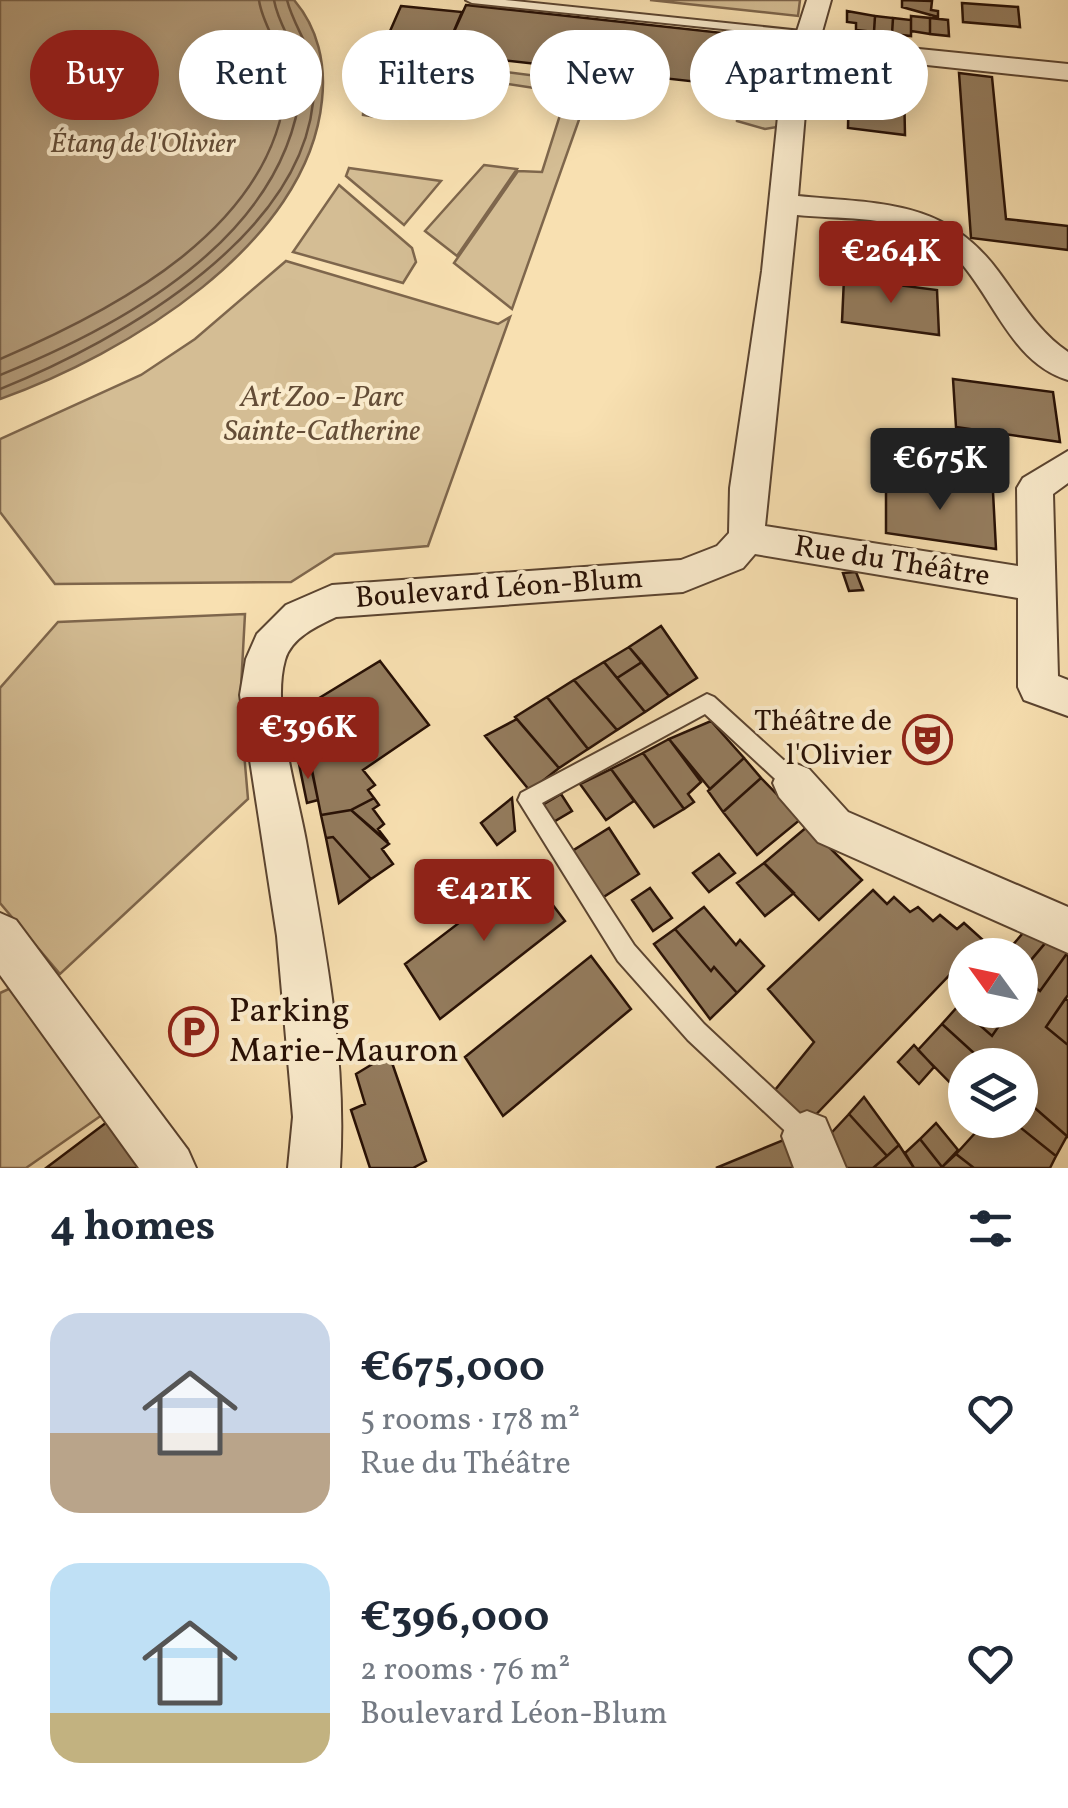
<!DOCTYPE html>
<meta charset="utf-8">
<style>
:root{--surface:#fff;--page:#f6f6f7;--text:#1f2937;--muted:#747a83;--accent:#8f2418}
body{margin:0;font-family:Vollkorn,serif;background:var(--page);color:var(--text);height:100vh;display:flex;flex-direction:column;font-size:38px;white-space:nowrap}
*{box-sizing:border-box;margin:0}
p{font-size:32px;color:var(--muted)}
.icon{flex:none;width:55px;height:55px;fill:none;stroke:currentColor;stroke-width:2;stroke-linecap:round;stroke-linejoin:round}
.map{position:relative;height:1168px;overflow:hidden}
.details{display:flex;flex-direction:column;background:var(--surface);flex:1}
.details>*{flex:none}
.guide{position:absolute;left:30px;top:30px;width:1010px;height:90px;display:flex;gap:20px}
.needle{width:65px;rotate:303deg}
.fabs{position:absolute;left:948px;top:938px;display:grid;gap:20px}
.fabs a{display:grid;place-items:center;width:90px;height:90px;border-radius:50%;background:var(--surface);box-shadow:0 5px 25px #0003;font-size:50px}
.price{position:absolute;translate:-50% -85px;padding:0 22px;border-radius:10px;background:var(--accent);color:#fff;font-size:32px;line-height:65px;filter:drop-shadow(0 2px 5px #0008)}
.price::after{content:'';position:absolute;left:50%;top:60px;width:30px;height:22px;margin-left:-15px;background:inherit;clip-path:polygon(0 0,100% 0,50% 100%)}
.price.active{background:#222;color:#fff}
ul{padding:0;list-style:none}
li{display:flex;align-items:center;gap:30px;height:250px;padding:0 50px}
li span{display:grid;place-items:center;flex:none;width:280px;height:200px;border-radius:30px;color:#555}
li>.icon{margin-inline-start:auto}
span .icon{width:120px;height:120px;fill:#fffc;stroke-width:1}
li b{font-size:42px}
h2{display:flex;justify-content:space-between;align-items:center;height:120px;padding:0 50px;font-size:42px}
.pill{padding:0 35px;border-radius:45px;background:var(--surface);box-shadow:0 5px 25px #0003;font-size:35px;line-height:90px}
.pill.active{background:var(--accent);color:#fff}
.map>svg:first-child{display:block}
.green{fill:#d4bd94;stroke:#7e664c;stroke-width:2.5}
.water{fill:#b19977;stroke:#7a6249;stroke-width:2.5}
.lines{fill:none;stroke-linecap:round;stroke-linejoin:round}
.shore{stroke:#6c543e;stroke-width:2.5}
.building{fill:#947c5e;stroke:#271005;stroke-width:2.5}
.lane-casing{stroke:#5b4430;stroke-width:4}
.street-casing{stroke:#5b4430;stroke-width:4}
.lane{fill:#faebcc;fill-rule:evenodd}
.street{fill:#faebcc;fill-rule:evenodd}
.labels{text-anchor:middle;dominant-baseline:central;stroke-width:8;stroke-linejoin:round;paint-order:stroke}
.far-water-label{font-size:28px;font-style:italic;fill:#654e38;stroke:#faebcc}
.park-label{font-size:30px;font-style:italic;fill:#644d37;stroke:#faebcc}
.street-label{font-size:30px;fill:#271005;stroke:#faebcc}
.poi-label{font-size:30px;fill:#271005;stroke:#faebcc;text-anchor:end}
.near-poi-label{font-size:35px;fill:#271005;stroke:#faebcc;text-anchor:start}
</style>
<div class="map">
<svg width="1068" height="1168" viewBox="0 0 1068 1168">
<rect width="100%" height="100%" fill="#f8e0b1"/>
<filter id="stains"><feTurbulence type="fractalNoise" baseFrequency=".002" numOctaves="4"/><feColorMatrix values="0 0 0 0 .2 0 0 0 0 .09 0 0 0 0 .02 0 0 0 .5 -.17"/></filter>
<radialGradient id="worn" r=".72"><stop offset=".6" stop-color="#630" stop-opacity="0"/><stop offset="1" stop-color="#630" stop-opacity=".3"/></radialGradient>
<path class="green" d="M650 0H800L798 16Z
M723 33 772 40 784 50 777 127 765 129 737 121V109L732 105 739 60 717 57Z
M387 57 592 83 512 309 454 263 518 171 542 172 567 93 421 71 410 87 392 86 376 117 363 115 365 64Z
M484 165 517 169 457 256 425 231Z
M349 168 441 181 404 225 346 176Z
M339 185 412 248 416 262 403 283 293 252Z
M286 261 498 324 510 317 428 546 335 554 291 582 55 584 0 512V439L141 375 195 339Z
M245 614 240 706 248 799 60 974 0 903V688L58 622Z
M13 987 102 1115 26 1168H0V993Z"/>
<path class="water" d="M0 0H294C318 28 326 64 322 100 308 245 124 355 0 399Z"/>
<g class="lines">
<path class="shore" d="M0 359C115 310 273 228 286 87 289 56 263 30 259 0
M0 375C124 325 286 236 301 87 304 55 279 30 274 0
M0 389C119 341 319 230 314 78 313 48 294 28 287 0"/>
</g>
<path class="building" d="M902 0 932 1 931 10 938 11V17L902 7Z
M962 3 1018 7 1020 27 963 22Z
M466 5 723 33 714 72 702 70 698 82 457 55 459 46 448 45Z
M401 6 462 12 448 45 387 38Z
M847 11 875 16 874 32 856 30V23L847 22Z
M875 16 893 18 892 34 874 32Z
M911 16 930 18V34L911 31Z
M893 18 911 20V36L892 34Z
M930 18 948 20 949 36 930 34Z
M959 73 992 77 1006 219 1068 226V250L971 238Z
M849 81 904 87 905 135 848 128Z
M844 278 937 290 939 335 842 322Z
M953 379 1053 392 1060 442 956 427Z
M886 477 993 492 996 549 886 533Z
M856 572 863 590 849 591 843 573Z
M661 626 697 678 669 696 629 647Z
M629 647 642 662 617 678 604 662Z
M380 661 429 725 363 770 375 785 368 790 374 798 351 810 321 815 303 725 315 718 306 706Z
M604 662 645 712 617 730 574 680Z
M642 662 669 696 645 712 617 678Z
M574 680 617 730 588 749 547 697Z
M547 697 588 749 559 768 515 717Z
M517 719 559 768 530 791 485 736Z
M711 721 744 758 710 789 669 739Z
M669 739 701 782 688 794 694 802 684 809 643 753Z
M643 753 684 809 654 827 611 769Z
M744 758 761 778 723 812 708 791Z
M310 762 318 800 307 803 299 764Z
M611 769 634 801 606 820 580 784Z
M761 778 801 819 757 855 723 812Z
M561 794 572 811 550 824 539 807Z
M374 798 379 805 373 809 384 824 378 829 388 842 351 810Z
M512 798 515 831 497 845 481 823Z
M351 810 389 844 382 849 393 864 371 879 333 837 326 838 321 815Z
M808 826 862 880 819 920 764 863Z
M609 828 639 874 599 900 569 853Z
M333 837 371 879 339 903 326 838Z
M719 854 735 873 709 892 693 873Z
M764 863 794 893 765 916 737 883Z
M527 871 565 921 440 1019 405 964Z
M650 888 672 918 653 931 632 900Z
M873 890 887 904 894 897 910 912 918 907 933 921 940 915 957 929 964 923 983 940 806 1125 775 1090 814 1042 768 989Z
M704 907 736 945 740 940 764 966 737 993 714 967 711 971 675 929Z
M675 929 711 971 714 967 737 993 710 1019 654 944Z
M1023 933 1047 941 1020 973V955H1004Z
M1047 941 1068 948V952L1040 991 1029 983 1020 996V973Z
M1068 952V995L1046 1027 1068 1045V1137L1020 1095V1065H987L942 1024 958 1006 992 1036 1010 1010H1020V996L1029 983 1040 991Z
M591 956 631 1009 503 1116 465 1057Z
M965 999V1010H1010L992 1036 958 1006Z
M1065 999 1068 1000V1045L1046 1027Z
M942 1024 987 1065H965V1098L918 1050Z
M914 1045 934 1067 919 1084 898 1062Z
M389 1054 426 1161 413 1168H370L351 1110 365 1104 356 1074Z
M1020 1095 1067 1136 1056 1156 1011 1120H1020Z
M864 1097 899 1145 887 1156 849 1114Z
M849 1114 887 1156 873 1168H829L821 1144Z
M987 1120H1011L1056 1156 1050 1168H974L956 1154Z
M107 1122 139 1168H46Z
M936 1123 958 1150 942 1167 920 1139Z
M798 1134 814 1168H716Z
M920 1139 942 1167 941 1168H914L905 1153Z
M899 1145 914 1168H873L887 1156Z
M956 1154 974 1168H941Z"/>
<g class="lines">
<defs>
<path id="lane" d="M466 0H505L811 32 817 35 811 38 472 3Z
M707 694 714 697 801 776 804 783 801 790 794 792 787 790 705 714 542 803 634 945 704 1024 814 1127 818 1135 814 1143 806 1147 798 1143 688 1040 618 961 518 800 521 793Z"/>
<path id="street" d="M807 0H831L820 39 1068 64V80L815 53 808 78 798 196C879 204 945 199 998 271 1019 299 1038 332 1068 352V380C998 359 988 264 925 234 887 216 838 219 797 215L765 526 1018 566 1017 488 1023 478 1068 451V483L1053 494 1058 676 1068 680V716L1024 700 1018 687V598L755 554 743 568 683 592 336 617C317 626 291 638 285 660 271 709 297 791 306 841 325 948 347 1060 340 1168H288L293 1117 277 936 240 695 246 659 257 634 286 605 332 585 681 560 717 546 729 533 730 488 762 271 782 78Z
M794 763 809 769 848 812 1068 907V953L818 842 779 797 773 783 779 769Z
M0 913 16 920 188 1150 196 1168H139L0 975Z
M807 1111 825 1118 846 1168H794L782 1136 789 1118Z"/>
</defs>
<use href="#lane" class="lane-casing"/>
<use href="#street" class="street-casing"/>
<use href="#lane" class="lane"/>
<use href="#street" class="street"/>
</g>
<defs>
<symbol id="theatre-ring" viewBox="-11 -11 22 22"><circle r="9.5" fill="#faebcc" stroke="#8f2418" stroke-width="1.5"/><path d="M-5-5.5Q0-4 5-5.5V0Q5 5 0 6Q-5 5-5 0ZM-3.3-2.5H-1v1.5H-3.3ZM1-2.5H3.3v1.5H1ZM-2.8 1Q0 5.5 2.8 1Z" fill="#8f2418"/></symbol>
<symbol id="parking-ring" viewBox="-11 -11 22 22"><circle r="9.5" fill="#faebcc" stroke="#8f2418" stroke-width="1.5"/><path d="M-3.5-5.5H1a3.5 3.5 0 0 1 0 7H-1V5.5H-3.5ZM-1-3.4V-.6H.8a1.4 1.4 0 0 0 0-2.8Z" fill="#8f2418"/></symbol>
</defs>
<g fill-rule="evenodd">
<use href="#theatre-ring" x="900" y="712" width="55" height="55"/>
<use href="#parking-ring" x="166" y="1004" width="55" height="55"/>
</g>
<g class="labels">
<g class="far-water-label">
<text x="143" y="144">Étang de l'Olivier</text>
</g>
<g class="park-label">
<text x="322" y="398">Art Zoo - Parc<tspan x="322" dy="34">Sainte-Catherine</tspan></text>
</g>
<g class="street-label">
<text transform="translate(892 562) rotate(9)">Rue du Théâtre</text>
<text transform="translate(499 589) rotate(-4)">Boulevard Léon-Blum</text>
</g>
<g class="poi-label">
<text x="892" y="722">Théâtre de<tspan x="892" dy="34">l'Olivier</tspan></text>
</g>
<g class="near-poi-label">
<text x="229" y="1012">Parking<tspan x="229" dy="40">Marie-Mauron</tspan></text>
</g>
</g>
<rect width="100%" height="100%" filter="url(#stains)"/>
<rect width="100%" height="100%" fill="url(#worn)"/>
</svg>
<div class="fabs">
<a><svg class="needle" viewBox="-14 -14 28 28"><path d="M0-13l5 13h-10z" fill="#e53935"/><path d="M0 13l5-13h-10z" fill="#747a83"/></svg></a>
<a><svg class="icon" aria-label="layers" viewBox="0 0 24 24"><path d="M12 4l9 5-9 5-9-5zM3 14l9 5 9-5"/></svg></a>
</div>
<b class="price" style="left:891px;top:306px">€264K</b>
<b class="price active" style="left:940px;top:513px">€675K</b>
<b class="price" style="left:308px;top:782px">€396K</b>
<b class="price" style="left:484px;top:944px">€421K</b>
<div class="guide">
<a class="pill active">Buy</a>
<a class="pill">Rent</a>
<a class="pill">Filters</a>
<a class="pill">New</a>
<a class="pill">Apartment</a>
</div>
</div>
<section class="details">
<h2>4 homes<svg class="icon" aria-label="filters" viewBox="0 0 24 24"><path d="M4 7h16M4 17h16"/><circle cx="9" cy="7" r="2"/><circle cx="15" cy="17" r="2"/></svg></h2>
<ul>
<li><span style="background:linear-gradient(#c9d6e8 60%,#b9a48a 0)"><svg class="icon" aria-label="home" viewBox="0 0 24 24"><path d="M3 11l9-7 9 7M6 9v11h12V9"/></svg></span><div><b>€675,000</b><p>5 rooms · 178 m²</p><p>Rue du Théâtre</p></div><svg class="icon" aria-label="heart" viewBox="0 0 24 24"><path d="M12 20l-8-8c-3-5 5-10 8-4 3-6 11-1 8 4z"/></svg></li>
<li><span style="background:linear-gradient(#bfe0f5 75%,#c2b280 0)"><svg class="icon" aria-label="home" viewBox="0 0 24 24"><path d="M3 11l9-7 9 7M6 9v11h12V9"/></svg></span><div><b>€396,000</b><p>2 rooms · 76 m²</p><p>Boulevard Léon-Blum</p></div><svg class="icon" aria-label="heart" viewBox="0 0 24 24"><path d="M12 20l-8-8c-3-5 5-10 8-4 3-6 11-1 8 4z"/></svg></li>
</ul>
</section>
